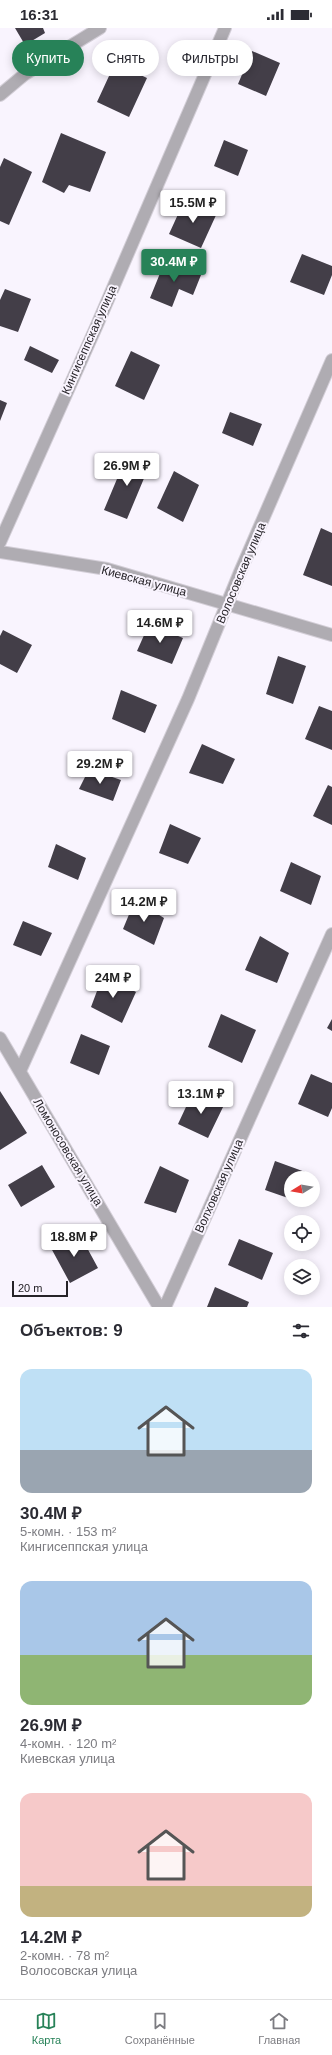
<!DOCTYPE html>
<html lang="ru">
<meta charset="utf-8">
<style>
:root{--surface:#fff;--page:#f7f7f7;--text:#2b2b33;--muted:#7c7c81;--line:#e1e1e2;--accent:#278258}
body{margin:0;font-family:Helvetica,sans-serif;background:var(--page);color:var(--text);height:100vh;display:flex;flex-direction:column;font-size:15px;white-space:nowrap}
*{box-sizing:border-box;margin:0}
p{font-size:13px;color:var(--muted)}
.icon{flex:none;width:22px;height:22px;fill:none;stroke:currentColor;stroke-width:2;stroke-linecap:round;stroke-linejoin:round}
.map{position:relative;height:1279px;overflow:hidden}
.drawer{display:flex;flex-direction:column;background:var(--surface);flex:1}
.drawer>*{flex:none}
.guide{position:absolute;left:12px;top:12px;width:308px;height:36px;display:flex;gap:8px}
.needle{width:26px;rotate:259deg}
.tools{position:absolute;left:284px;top:1143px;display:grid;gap:8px}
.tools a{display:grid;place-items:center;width:36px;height:36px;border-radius:50%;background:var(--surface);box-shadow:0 2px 10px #0003;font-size:20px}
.scale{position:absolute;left:12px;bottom:10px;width:56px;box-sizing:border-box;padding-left:4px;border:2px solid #262328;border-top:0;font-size:11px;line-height:14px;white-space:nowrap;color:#262328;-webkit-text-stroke:3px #f9f4fe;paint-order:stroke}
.price{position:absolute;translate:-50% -34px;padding:0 9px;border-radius:4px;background:#fff;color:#222;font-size:13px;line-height:26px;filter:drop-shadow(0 1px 2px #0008)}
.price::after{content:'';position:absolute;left:50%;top:24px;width:12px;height:9px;margin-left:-6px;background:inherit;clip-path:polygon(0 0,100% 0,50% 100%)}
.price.on{background:var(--accent);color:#fff}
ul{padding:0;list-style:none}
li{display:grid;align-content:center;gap:8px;height:212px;padding:0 20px}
li span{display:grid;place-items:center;height:124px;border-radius:12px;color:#555}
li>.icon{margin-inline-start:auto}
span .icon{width:72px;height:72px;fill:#fffc;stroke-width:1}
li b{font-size:17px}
h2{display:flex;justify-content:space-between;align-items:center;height:48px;padding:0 20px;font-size:17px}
.pill{padding:0 14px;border-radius:18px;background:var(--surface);box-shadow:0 2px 10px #0003;font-size:14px;line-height:36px}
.pill.on{background:var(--accent);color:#fff}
.status{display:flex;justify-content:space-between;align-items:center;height:28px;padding:0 20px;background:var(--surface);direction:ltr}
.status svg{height:11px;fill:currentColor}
.dock{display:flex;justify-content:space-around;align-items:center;height:56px;border-top:1px solid var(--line);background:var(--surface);font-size:11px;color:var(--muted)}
.dock a{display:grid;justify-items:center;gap:2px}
.dock .on{color:var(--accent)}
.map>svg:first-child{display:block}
.building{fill:#433e48}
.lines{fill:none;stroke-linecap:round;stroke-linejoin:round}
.street-casing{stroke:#d3ced7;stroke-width:14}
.street{stroke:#afacb2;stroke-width:12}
.labels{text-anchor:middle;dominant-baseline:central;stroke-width:4;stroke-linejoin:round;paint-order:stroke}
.street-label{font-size:12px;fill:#262328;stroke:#f9f4fe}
</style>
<div class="status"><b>16:31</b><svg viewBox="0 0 49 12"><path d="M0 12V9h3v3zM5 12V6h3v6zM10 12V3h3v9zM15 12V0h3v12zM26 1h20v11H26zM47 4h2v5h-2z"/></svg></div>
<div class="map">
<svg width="332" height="1279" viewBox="0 0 332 1279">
<rect width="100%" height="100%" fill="#f9f4fe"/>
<path class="building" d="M15 0H43L45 5 25 17Z
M252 23 280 35 266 68 238 56Z
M115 35 147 50 129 89 97 74Z
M61 105 106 124 90 164 69 157 64 165 42 154Z
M224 112 248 122 238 148 214 138Z
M4 130 32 144 9 197 0 193V139Z
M185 171 217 185 201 220 169 206Z
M302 226 332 238V247L324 267 290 254Z
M165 233 201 247 193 267 179 261 172 279 150 270Z
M5 261 31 271 18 304 0 298V272Z
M30 318 59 332 52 345 24 332Z
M131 323 160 337 144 372 115 358Z
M0 372 7 375 0 393Z
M230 384 262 396 253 418 222 405Z
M127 427 150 436 127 491 104 482Z
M174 443 199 457 183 494 157 480Z
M321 500 332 505V558L303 547Z
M149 596 183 610 172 636 137 623Z
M3 602 32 617 17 645 0 636V608Z
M278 628 306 638 293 676 266 666Z
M121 662 157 677 145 705 112 691Z
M319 678 332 683V722L305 711Z
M202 716 235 731 223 756 189 745Z
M89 741 121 752 113 773 79 761Z
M328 757 332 759V797L313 788Z
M170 796 201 810 188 836 159 825Z
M56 816 86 830 78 852 48 839Z
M291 834 321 848 311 877 280 863Z
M135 872 164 890 154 917 123 901Z
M23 893 52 905 41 928 13 917Z
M260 908 289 925 277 955 245 942Z
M103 947 136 964 122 995 91 979Z
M221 986 256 1002 242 1035 208 1019Z
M332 991V1003L327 1000Z
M81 1006 110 1018 99 1047 70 1035Z
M311 1046 332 1055V1080L328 1089 298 1076Z
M0 1063 27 1105 0 1122Z
M193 1064 224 1077 208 1110 178 1096Z
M275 1133 308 1145 307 1150H291V1171L265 1162Z
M42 1137 55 1159 21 1179 8 1157Z
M160 1138 189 1152 176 1185 144 1175Z
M79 1205 98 1240 70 1255 51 1220Z
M239 1211 273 1225 262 1252 228 1237Z
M215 1259 249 1274 247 1279H207Z"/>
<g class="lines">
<defs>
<path id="street" d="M0 67 25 46 100 0
M0 514 97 297 225 0
M0 524 107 541 332 607
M0 1010 159 1279
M20 1043 188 671 240 544 332 332
M165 1279 332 906"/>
</defs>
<use href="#street" class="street-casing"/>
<use href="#street" class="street"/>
</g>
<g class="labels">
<g class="street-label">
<text transform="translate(89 312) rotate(-66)">Кингисеппская улица</text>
<text transform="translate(241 545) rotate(-67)">Волосовская улица</text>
<text transform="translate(144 553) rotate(15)">Киевская улица</text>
<text transform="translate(68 1124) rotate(59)">Ломоносовская улица</text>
<text transform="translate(219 1158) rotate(-66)">Волховская улица</text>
</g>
</g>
</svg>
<div class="tools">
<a><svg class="needle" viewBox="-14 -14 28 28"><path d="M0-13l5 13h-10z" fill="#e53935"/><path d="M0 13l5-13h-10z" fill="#7c7c81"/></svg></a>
<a><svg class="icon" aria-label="locate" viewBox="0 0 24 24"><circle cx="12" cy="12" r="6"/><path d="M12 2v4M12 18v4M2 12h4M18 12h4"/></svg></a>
<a><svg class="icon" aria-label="layers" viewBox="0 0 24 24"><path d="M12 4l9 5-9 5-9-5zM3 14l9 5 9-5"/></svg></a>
</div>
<div class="scale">20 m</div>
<b class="price" style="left:193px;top:196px">15.5M ₽</b>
<b class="price on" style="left:174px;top:255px">30.4M ₽</b>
<b class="price" style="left:127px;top:459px">26.9M ₽</b>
<b class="price" style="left:160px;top:616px">14.6M ₽</b>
<b class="price" style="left:100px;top:757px">29.2M ₽</b>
<b class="price" style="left:144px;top:895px">14.2M ₽</b>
<b class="price" style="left:113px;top:971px">24M ₽</b>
<b class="price" style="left:201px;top:1087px">13.1M ₽</b>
<b class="price" style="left:74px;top:1230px">18.8M ₽</b>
<div class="guide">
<a class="pill on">Купить</a>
<a class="pill">Снять</a>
<a class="pill">Фильтры</a>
</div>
</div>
<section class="drawer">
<h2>Объектов: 9<svg class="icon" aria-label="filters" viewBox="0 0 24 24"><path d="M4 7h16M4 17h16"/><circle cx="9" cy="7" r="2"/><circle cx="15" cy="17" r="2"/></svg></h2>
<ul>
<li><span style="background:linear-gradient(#bfe0f5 65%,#9aa5b1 0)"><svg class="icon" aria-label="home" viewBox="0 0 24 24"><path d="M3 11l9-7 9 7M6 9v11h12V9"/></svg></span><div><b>30.4M ₽</b><p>5-комн. · 153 m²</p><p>Кингисеппская улица</p></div></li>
<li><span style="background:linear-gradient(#a9c7e8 60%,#8fb573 0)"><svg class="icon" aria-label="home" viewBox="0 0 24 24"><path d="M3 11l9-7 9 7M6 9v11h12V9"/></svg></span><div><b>26.9M ₽</b><p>4-комн. · 120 m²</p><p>Киевская улица</p></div></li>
<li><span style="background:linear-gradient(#f6c9c9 75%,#c2b280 0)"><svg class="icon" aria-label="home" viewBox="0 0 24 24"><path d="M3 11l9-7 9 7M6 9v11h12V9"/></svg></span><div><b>14.2M ₽</b><p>2-комн. · 78 m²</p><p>Волосовская улица</p></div></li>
</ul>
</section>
<nav class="dock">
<a class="on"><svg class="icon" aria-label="map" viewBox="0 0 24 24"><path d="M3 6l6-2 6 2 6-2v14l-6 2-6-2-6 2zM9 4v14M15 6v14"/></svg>Карта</a>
<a><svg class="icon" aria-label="saved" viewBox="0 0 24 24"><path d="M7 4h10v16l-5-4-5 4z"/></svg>Сохранённые</a>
<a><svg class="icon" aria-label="home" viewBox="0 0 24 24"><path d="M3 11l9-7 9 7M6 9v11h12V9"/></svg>Главная</a>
</nav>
